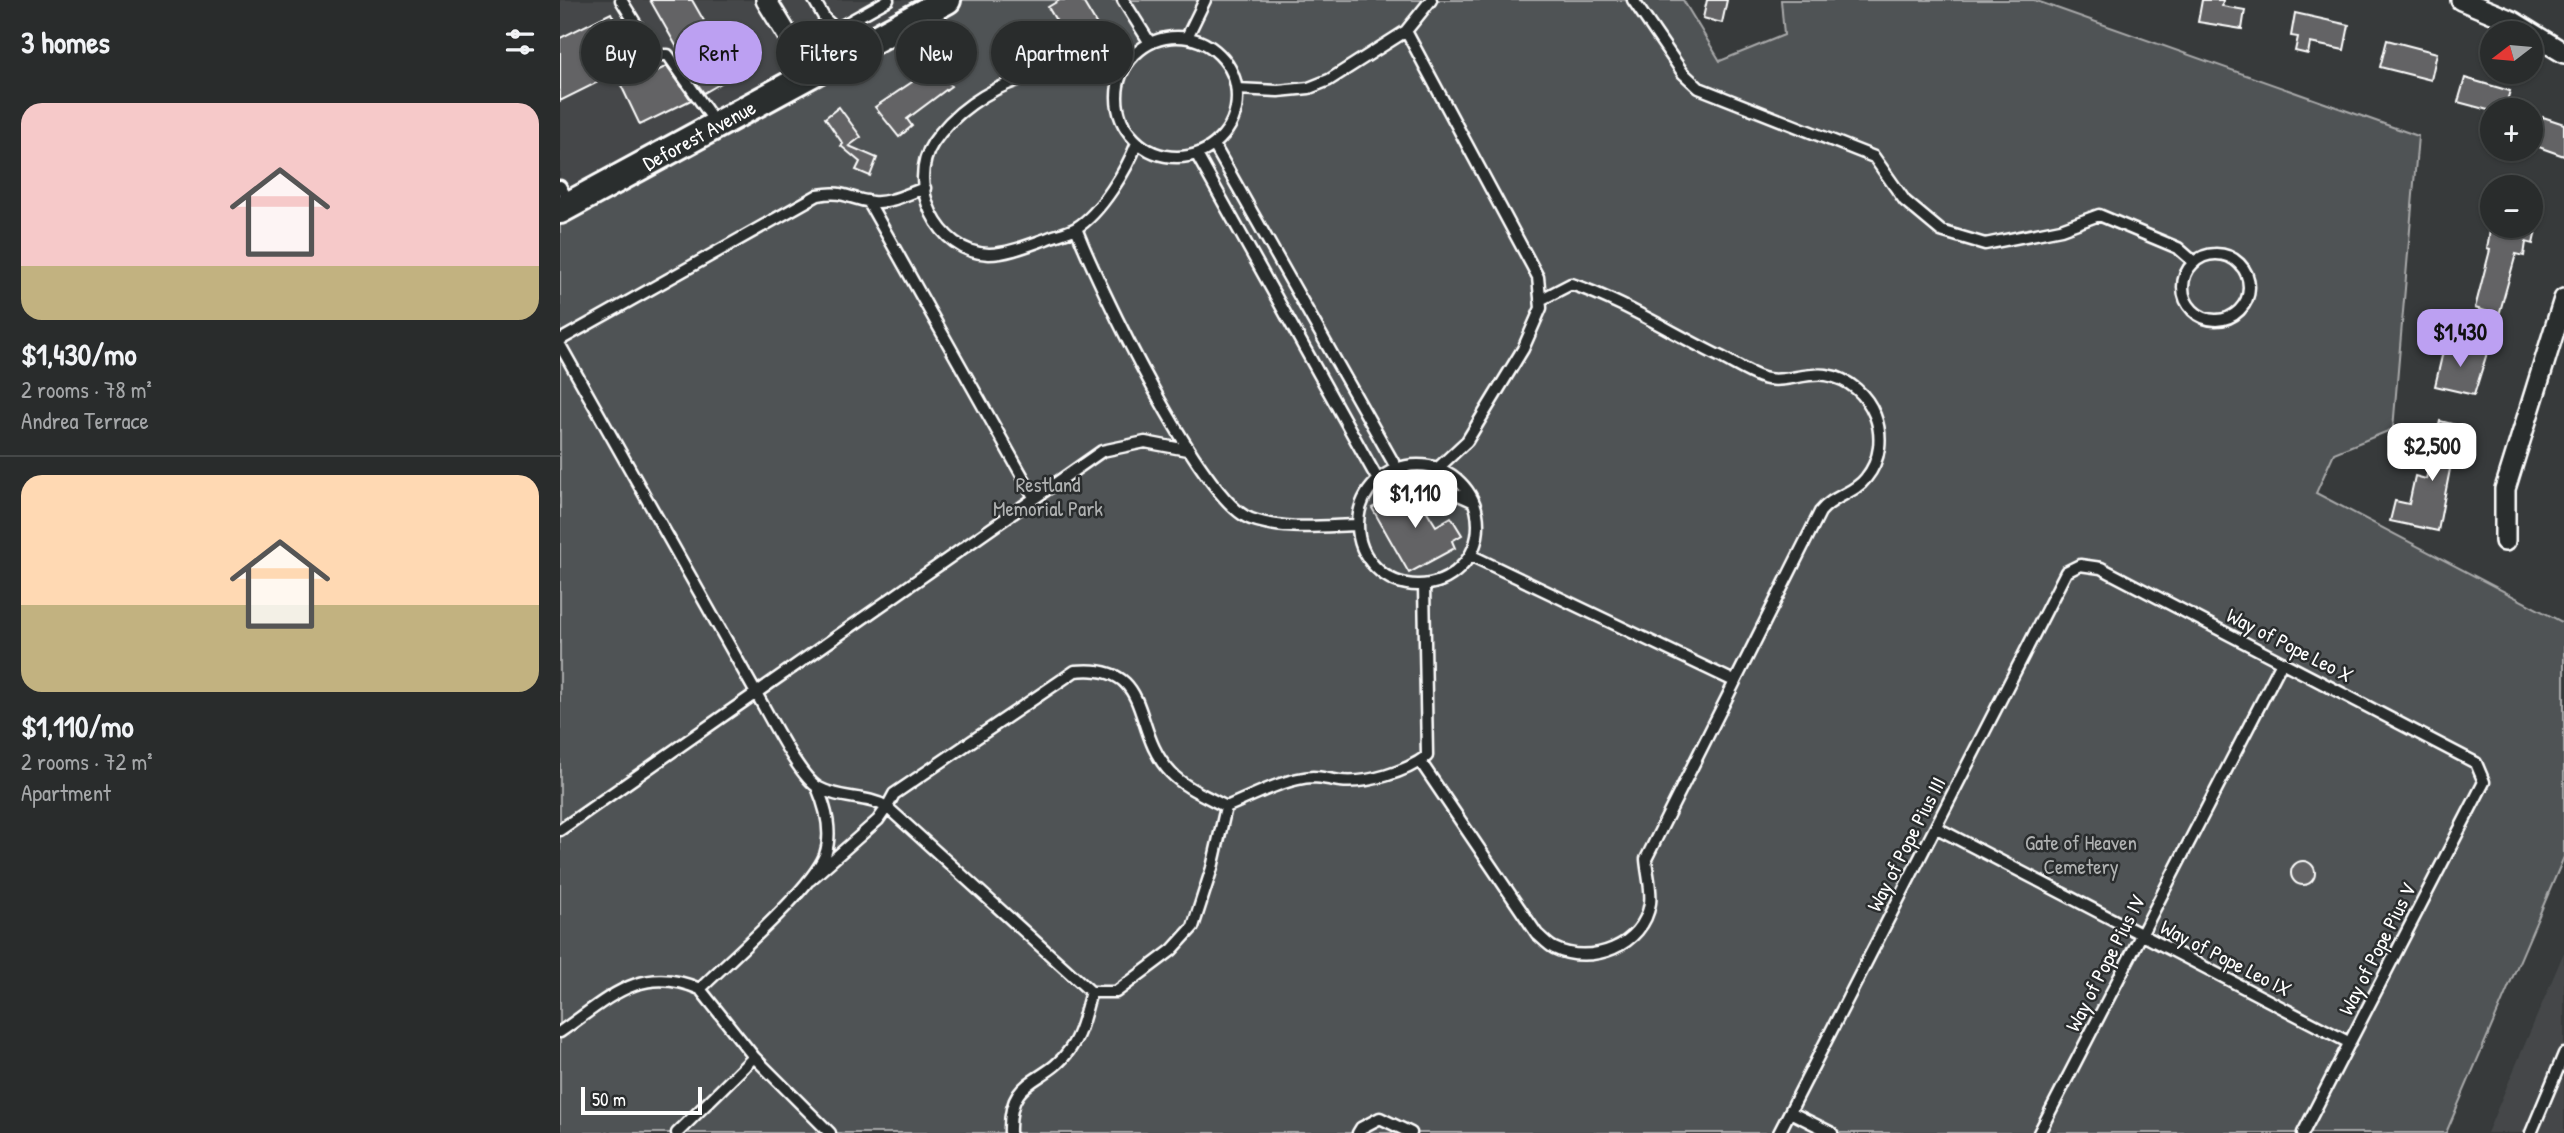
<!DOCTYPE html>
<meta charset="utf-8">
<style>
:root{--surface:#292c2c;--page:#313434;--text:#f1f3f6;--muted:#a5a7a9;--line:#454848;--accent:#bca0f2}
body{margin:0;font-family:"Patrick Hand",sans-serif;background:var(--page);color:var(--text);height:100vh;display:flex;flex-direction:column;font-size:26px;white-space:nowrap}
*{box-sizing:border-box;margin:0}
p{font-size:23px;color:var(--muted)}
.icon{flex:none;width:38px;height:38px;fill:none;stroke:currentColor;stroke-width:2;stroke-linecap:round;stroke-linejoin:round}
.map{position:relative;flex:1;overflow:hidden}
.details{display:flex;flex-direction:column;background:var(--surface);width:560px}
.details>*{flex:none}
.hud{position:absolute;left:21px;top:21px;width:665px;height:63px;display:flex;gap:14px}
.needle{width:46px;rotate:254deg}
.controls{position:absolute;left:1920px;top:21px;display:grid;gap:14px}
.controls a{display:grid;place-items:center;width:63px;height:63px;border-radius:50%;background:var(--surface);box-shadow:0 2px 5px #0004,0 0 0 2px var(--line);font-size:35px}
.scale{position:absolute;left:21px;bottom:18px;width:121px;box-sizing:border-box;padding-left:7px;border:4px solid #fff;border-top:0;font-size:19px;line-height:24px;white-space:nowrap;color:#fff;-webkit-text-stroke:5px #2a2d2e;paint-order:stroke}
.price{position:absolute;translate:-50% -60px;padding:0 16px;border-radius:14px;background:#fff;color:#222;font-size:23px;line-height:46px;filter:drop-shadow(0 2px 4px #0008)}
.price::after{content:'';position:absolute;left:50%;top:42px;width:21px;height:16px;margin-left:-10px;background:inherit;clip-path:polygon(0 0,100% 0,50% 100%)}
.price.selected{background:var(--accent);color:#111}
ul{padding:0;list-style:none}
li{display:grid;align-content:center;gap:14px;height:371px;padding:0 21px}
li+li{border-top:2px solid var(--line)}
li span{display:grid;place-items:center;height:217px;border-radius:21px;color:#555}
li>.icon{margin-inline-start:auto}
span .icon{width:126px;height:126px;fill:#fffc;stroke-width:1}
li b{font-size:30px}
h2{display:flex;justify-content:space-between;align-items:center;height:84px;padding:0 21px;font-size:30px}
.tag{padding:0 24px;border-radius:32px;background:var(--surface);box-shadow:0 2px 5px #0004,0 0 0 2px var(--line);font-size:24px;line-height:63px}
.tag.selected{background:var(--accent);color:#111}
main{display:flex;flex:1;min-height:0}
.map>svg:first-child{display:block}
.built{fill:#444748}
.green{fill:#505354;stroke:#a8a9aa;stroke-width:2}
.building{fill:#636465;stroke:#fff;stroke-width:2}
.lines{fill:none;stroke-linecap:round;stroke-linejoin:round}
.lane-casing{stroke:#fff;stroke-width:15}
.street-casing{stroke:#fff;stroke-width:24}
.secondary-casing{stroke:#fff;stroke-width:32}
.lane{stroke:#2a2d2e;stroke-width:10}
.street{stroke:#2a2d2e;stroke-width:19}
.secondary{stroke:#2a2d2e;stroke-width:26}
.labels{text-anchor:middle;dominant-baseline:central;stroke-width:5;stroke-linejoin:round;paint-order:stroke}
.street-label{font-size:21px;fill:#fff;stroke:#2a2d2e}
.park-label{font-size:21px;fill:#b0b2b2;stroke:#2a2d2e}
</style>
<main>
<section class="details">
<h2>3 homes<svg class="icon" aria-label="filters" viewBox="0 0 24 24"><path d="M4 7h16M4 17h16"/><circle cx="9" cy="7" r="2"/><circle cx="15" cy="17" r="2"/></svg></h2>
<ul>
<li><span style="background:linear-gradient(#f6c9c9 75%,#c2b280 0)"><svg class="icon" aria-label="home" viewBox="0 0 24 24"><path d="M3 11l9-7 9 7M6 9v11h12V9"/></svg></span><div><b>$1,430/mo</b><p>2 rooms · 78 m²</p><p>Andrea Terrace</p></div></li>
<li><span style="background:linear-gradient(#ffd9b3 60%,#c2b280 0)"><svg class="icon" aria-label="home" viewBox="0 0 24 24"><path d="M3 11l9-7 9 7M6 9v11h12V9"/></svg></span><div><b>$1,110/mo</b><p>2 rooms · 72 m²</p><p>Apartment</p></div></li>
</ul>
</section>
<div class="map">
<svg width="2004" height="1133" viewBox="0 0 2004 1133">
<rect width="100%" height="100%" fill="#373a3b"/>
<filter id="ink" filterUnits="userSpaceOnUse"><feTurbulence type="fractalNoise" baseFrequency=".0143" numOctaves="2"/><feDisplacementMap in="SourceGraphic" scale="14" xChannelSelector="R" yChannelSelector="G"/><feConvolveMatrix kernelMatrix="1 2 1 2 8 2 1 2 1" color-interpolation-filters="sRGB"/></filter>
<g filter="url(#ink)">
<path class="built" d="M0 0H384L0 209Z
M2004 952V1133H1927Z"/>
<path class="green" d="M384 0H1123L1160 61 1224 35 1221 0H1474L1858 136 1833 429 1774 453 1756 493 2004 623V857L1886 1133H0V209Z"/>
<path class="building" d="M90 0H132L175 75 144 93 120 60 123 58Z
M500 0H522L537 25 509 42 488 7Z
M1147 0H1167L1162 23 1143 18Z
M1642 0H1663L1662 6 1685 10 1682 29 1638 22Z
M51 13 83 78 107 66 131 100 80 125 59 81 56 82 52 75 0 101V38Z
M1735 13 1789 25 1784 50 1750 43 1748 54 1735 51 1738 37 1731 36Z
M1827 40 1877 53 1871 80 1820 67Z
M369 57 391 86 347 119 352 126 339 137 315 107 361 76 355 68Z
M1905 78 1950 91 1944 110H1928L1898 102Z
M279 107 301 137 289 146 317 158 310 176 296 170 300 162 281 146 283 144 265 118Z
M1983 117 2004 124V156L1973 145Z
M1931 224 1977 226 1973 244 1966 242 1964 256 1956 254 1939 315 1915 308 1930 250 1927 249Z
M1885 343 1927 353 1914 395 1875 386Z
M1880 421 1904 427 1895 465 1891 464 1878 531 1830 521 1835 501 1849 504 1855 476 1866 479Z
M851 486 876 526 891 517 902 535 892 541 895 548 849 573 812 508Z
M1731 873a12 12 0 1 1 24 0a12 12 0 1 1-24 0Z"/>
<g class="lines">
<defs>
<path id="lane" d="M61 0 95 55H108L155 122
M254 0 265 19 276 29 328 0
M563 0 590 43
M1073 0 1123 73 1139 88 1314 157 1345 201 1381 231 1425 244 1501 229 1539 215 1618 248 1634 262
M846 31 978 277 981 308 963 349 907 441 878 468
M557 97a60 60 0 1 1 120 0a60 60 0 1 1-120 0Z
M627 37 645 0
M561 74C528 71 493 68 461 79 427 90 393 113 373 143 346 184 377 253 429 254 447 254 469 245 486 239 495 235 507 233 516 228 541 213 567 169 577 143
M677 89 718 91 749 88 769 80 846 31 871 0
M654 145 837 469 844 475 858 480
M637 155 818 480
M0 186 10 204
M308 201 474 497
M516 228C536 281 642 503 691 519 725 531 763 526 798 525
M1623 287a33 33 0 1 1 66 0a33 33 0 1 1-66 0Z
M0 340 258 195C286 190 287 199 312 202 329 204 349 193 365 188
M0 345 196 693 0 830
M798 525a60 60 0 1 1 120 0a60 60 0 1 1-120 0Z
M876 485 912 501
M910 555 1174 681
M860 761 977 934C982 938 988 945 994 948 1030 966 1084 946 1090 903 1092 890 1087 873 1086 859L1260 512C1272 496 1294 494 1306 478 1336 441 1313 382 1266 375 1245 372 1222 384 1203 378 1188 373 1173 363 1159 356 1112 333 1060 300 1011 284L980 300
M257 787C266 808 273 832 265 855 251 890 170 959 140 989L194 1057 270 1133
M666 807C693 796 725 778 753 777 762 777 771 780 780 781 807 784 846 772 867 756L864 585
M1377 828 1790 1043
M250 880 318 820 327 807 531 992H556L612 950 633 927 652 868 666 807C648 797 625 788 611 773 569 730 596 663 515 671L334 794 327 807C306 795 281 800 259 788 239 777 209 715 196 693L542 451 585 442 627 450
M0 1032C48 999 80 963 140 989
M1230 1112 1272 1133
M117 1133 194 1057
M450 1133C448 1074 485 1086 510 1049 522 1032 525 1011 531 992
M798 1133 801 1128 820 1118 851 1133
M1219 1133 1506 572 1520 565 1541 568 1916 763 1924 782 1743 1133
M1479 1133 1722 662
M1971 1133 2004 1054"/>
<path id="street" d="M206 0 252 75
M1901 0 1952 21 2004 53
M1945 541V489L2004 299"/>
<g id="secondary">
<path id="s1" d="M0 210 387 0"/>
</g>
</defs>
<use href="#lane" class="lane-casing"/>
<use href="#street" class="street-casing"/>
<use href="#secondary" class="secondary-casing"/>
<use href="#lane" class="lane"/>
<use href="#street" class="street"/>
<use href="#secondary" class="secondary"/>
</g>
</g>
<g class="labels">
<g class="street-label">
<text stroke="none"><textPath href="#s1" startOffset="158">Deforest Avenue</textPath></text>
<text transform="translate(1730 645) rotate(27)">Way of Pope Leo X</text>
<text transform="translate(1346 844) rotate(-63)">Way of Pope Pius III</text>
<text transform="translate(1817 949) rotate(-63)">Way of Pope Pius V</text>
<text transform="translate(1666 958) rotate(27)">Way of Pope Leo IX</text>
<text transform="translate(1545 963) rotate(-63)">Way of Pope Pius IV</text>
</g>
<g class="park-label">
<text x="488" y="484">Restland<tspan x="488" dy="24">Memorial Park</tspan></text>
<text x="1521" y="842">Gate of Heaven<tspan x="1521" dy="24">Cemetery</tspan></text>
</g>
</g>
</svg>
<div class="controls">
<a><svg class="needle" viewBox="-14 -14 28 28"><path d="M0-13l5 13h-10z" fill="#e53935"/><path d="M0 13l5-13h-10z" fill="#a5a7a9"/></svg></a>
<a>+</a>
<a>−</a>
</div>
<div class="scale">50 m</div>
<b class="price selected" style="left:1900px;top:369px">$1,430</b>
<b class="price" style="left:1872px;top:483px">$2,500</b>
<b class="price" style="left:855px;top:530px">$1,110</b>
<div class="hud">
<a class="tag">Buy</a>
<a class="tag selected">Rent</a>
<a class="tag">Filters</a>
<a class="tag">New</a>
<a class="tag">Apartment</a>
</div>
</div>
</main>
